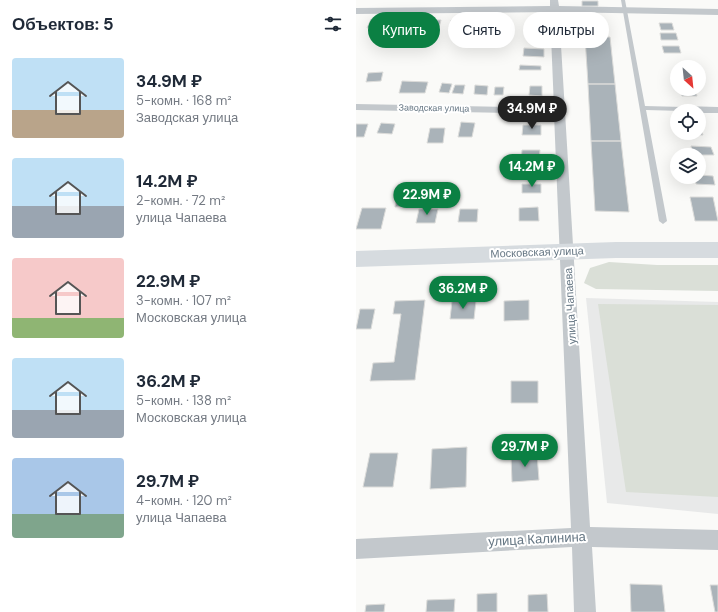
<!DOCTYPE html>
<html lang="ru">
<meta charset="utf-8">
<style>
:root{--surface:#fff;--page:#f2f2f3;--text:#1f2937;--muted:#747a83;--accent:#0b8043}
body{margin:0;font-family:"DM Sans",sans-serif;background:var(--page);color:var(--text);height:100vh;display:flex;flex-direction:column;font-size:15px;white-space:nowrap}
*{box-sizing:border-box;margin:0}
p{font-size:13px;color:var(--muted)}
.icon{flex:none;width:22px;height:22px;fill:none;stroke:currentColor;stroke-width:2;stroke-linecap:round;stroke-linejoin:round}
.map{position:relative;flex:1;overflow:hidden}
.details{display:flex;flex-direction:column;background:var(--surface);width:356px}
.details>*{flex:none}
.hud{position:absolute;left:12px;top:12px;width:290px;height:36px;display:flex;gap:8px}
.needle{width:26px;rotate:153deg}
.buttons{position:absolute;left:314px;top:60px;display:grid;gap:8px}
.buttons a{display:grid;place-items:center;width:36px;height:36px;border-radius:50%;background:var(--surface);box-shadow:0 4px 16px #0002;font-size:20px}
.price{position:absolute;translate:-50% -34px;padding:0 9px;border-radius:14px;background:var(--accent);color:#fff;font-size:13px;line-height:26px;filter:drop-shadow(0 1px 2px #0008)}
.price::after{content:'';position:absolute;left:50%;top:24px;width:12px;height:9px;margin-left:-6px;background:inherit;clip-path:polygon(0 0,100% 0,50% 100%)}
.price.on{background:#222;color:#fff}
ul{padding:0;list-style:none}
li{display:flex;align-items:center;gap:12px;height:100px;padding:0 12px}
li span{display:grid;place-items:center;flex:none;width:112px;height:80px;border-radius:4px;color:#555}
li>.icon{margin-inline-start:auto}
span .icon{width:48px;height:48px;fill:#fffc;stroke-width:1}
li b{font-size:17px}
h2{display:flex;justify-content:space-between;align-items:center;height:48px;padding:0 12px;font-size:17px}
.chip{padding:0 14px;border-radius:18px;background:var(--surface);box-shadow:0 4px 16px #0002;font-size:14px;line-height:36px}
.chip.on{background:var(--accent);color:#fff}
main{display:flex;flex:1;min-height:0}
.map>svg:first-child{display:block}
.built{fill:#e8e9e9}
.green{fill:#dadfd7}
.building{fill:#aab3b9;stroke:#dcdcda}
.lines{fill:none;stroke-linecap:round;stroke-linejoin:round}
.lane{fill:#c3c8cc;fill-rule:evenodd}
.street{fill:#c3c8cc;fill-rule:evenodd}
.secondary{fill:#d6dbdf;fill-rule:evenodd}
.labels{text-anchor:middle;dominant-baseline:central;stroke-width:4;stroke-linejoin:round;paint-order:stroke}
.far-street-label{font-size:9px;fill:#657683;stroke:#fff}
.street-label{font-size:11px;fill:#657683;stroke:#fff}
.near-street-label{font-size:13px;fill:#657683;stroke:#fff}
</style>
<main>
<section class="details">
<h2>Объектов: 5<svg class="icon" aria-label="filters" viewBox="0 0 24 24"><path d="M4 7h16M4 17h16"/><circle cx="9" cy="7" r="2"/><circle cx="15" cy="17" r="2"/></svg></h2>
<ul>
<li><span style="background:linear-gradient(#bfe0f5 65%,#b9a48a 0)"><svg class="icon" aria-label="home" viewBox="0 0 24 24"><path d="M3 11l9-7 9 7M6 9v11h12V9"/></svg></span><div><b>34.9M ₽</b><p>5-комн. · 168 m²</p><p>Заводская улица</p></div></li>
<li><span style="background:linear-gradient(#bfe0f5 60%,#9aa5b1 0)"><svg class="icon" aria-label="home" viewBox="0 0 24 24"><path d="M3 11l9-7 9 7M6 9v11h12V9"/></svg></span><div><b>14.2M ₽</b><p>2-комн. · 72 m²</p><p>улица Чапаева</p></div></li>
<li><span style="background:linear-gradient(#f6c9c9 75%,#8fb573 0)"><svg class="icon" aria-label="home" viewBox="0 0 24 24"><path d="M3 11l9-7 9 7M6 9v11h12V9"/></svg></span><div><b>22.9M ₽</b><p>3-комн. · 107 m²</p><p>Московская улица</p></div></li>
<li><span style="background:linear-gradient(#bfe0f5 65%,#9aa5b1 0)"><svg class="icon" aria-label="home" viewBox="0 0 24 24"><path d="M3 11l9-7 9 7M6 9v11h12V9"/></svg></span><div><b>36.2M ₽</b><p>5-комн. · 138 m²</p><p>Московская улица</p></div></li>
<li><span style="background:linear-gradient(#a9c7e8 70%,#7fa58c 0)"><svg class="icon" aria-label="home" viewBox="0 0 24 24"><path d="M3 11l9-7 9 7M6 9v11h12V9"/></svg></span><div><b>29.7M ₽</b><p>4-комн. · 120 m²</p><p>улица Чапаева</p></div></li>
</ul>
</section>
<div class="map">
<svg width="362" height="612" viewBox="0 0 362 612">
<rect width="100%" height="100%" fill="#fafaf8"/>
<path class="built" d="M230 298 362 302V514L251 503Z"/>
<path class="green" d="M253 262 301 265H362V291L240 289 228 283 234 268Z
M242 304 362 305V497L270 492Z"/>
<path class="building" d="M226 1H242V6H226Z
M217 18H231V25H217Z
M15 19 29 20 25 28H11Z
M34 20H47L44 28H31Z
M66 20H85L80 39H70L74 27H64Z
M95 20H120L118 27H93Z
M127 20 156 21 155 28 126 27Z
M172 20H188V41L171 40Z
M303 23H316L318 30H305Z
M304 33H320L322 40H305Z
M229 37H254L259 84H232Z
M306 46H323L325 53H308Z
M168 48 188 49V57L167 56Z
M164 65 185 66V70H163Z
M27 72 25 81 10 82 12 73Z
M46 81 72 82 69 93H43Z
M86 83 96 84 93 93 83 92Z
M232 84H259L265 141H235Z
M99 85H109L107 94 96 93Z
M119 85 132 86 131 95 118 94Z
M174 86H186V96L173 95Z
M139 87H148L147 95H138Z
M324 89H339L341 96H326Z
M105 122 119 123 116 137H102Z
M25 123 39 124 36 134 21 133Z
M0 124H12L8 137H0Z
M167 125H185V135H166Z
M343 126H344L347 135H330V133H343Z
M74 128H89L87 143H71Z
M235 141H265L273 212 239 211Z
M335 146 355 147 358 155H337Z
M166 150H184L183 161H165Z
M166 170 184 171 183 179H165Z
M343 175 357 176 359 185 340 184 339 177H343Z
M55 184 52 206 39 207 42 185Z
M166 184H185V193H166Z
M334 197H357L362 221H339Z
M182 207 183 221H163V208Z
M6 208H30L25 229H0Z
M63 209H82L79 223H60Z
M104 209H122L121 222H102Z
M69 300 59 380 14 381 17 363 38 362 45 314H37L39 301Z
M173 300V320L148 321V301Z
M96 301H120L118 319H94Z
M4 309H19L15 329H0Z
M155 381H182V403H155Z
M111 447 110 487 74 489 76 449Z
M14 453H42L37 487H7Z
M181 454 183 480 156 482 155 456Z
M274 584 306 585 309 612H275Z
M354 585H362V612H359Z
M141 593V612H121V594Z
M191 594 192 612H172V595Z
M99 599 98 612H70L71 600Z
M29 604 28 612H9L10 605Z"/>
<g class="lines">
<path class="lane" d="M265 0H269L289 106 327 107 330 109 327 111 290 110 311 221 307 224 303 221Z"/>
<path class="street" d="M194 0H202L203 6 362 9V15L203 12 234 527 362 530V550L236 547 240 612H218L216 547 0 559V539L215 528 198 114 0 110V104L198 108 194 12 0 14V8L194 6Z
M327 106 362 107V113H343V111H323L321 109 323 107Z"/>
<path class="secondary" d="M260 242H362V258H260L0 267V251Z"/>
</g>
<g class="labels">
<g class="far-street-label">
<text transform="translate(78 108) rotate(1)">Заводская улица</text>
</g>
<g class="street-label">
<text transform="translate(181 252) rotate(-2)">Московская улица</text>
<text transform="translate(214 306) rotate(-93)">улица Чапаева</text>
</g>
<g class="near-street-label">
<text transform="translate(181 539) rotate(-3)">улица Калинина</text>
</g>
</g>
</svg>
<div class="buttons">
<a><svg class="needle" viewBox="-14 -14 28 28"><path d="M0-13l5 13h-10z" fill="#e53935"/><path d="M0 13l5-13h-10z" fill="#747a83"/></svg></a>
<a><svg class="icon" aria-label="locate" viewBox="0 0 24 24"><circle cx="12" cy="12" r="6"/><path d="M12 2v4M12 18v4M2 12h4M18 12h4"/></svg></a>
<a><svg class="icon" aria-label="layers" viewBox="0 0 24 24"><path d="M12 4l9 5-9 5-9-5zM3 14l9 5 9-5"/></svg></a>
</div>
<b class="price on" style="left:176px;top:130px">34.9M ₽</b>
<b class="price" style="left:176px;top:188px">14.2M ₽</b>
<b class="price" style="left:71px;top:216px">22.9M ₽</b>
<b class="price" style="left:107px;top:310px">36.2M ₽</b>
<b class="price" style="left:169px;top:468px">29.7M ₽</b>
<div class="hud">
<a class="chip on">Купить</a>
<a class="chip">Снять</a>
<a class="chip">Фильтры</a>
</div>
</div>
</main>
